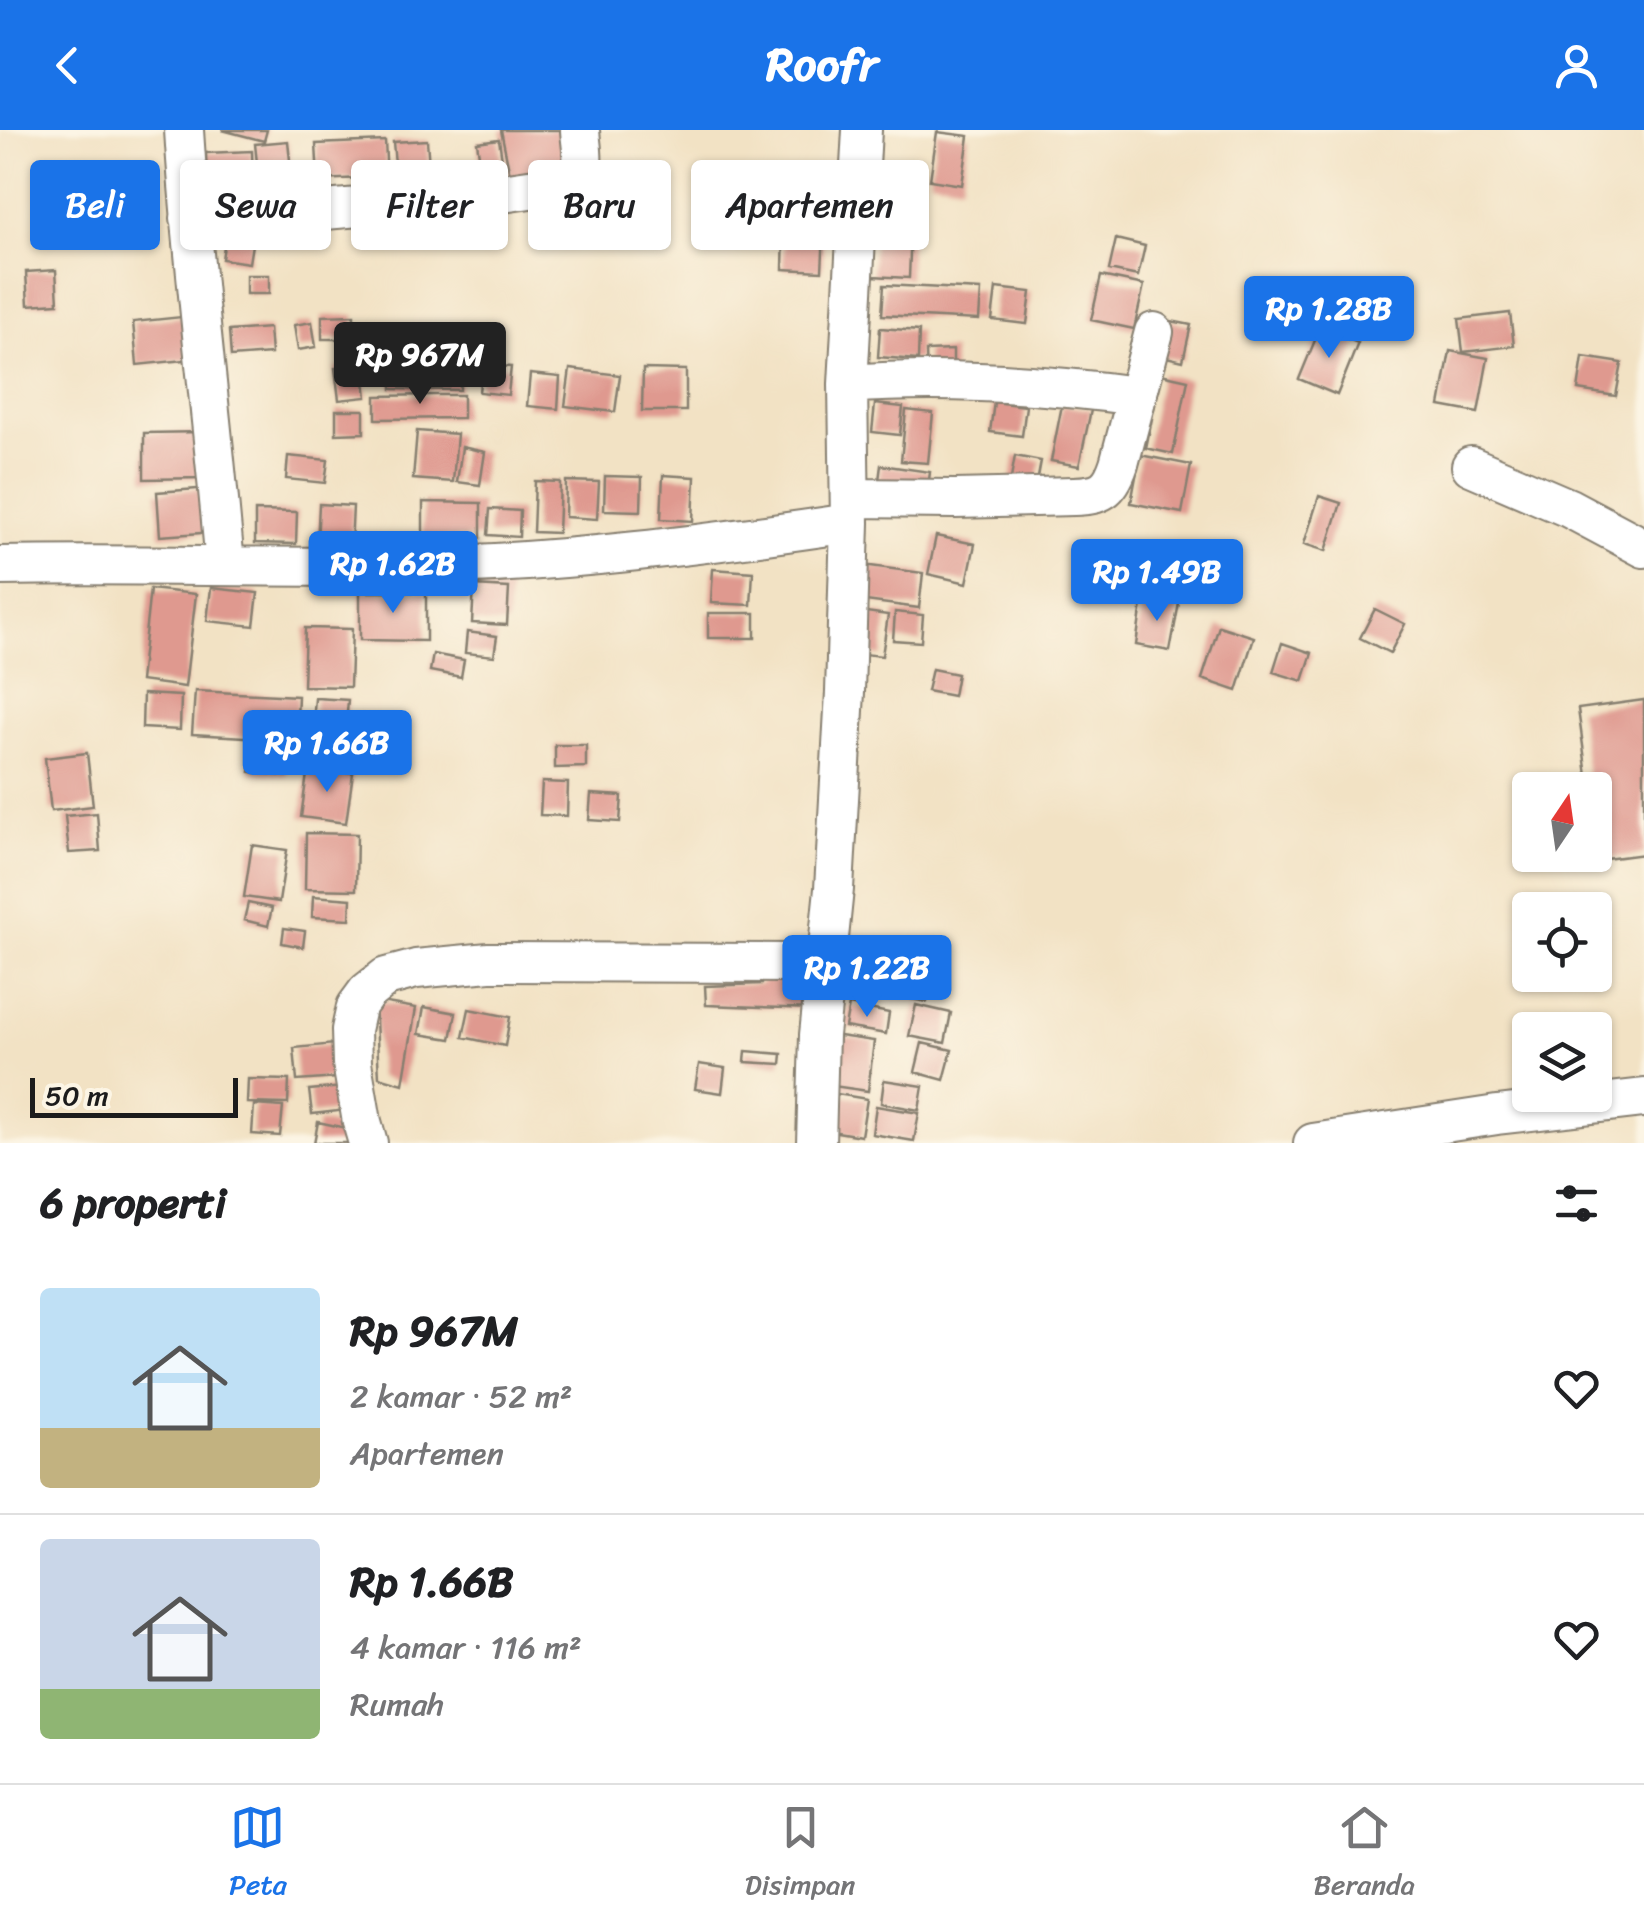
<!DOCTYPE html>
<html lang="id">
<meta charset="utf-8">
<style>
:root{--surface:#fff;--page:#f6f6f6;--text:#202124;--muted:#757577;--line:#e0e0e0;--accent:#1a73e8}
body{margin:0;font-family:Sriracha,sans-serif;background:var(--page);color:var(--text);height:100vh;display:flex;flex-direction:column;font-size:38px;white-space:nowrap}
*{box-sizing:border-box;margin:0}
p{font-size:32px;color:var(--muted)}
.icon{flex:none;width:55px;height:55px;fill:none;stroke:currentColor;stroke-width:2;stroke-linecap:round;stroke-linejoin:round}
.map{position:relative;height:1013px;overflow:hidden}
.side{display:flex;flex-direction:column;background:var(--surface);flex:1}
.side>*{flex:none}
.guide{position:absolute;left:30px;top:30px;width:1000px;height:90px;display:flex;gap:20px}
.needle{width:65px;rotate:13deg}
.fabs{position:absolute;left:1512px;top:642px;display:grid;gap:20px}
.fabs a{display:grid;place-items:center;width:100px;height:100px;border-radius:10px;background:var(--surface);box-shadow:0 2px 8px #0004;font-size:50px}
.scale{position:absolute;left:30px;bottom:25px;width:208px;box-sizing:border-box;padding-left:10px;border:5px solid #1c1c1c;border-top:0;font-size:28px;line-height:35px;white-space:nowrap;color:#1c1c1c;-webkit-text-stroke:8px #fcf5e5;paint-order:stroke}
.price{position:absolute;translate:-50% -85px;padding:0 22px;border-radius:10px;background:var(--accent);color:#fff;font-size:32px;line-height:65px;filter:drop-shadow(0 2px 5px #0008)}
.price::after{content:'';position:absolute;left:50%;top:60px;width:30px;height:22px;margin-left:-15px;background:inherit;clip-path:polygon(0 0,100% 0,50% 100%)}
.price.active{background:#222;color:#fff}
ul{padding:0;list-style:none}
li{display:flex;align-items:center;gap:30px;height:250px;padding:0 40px}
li+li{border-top:2px solid var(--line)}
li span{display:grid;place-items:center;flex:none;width:280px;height:200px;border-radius:10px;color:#555}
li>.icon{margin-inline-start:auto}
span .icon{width:120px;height:120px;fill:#fffc;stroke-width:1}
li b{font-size:42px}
h2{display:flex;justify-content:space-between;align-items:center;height:120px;padding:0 40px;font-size:42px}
.chip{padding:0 35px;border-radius:10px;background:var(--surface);box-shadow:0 2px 8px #0004;font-size:35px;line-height:90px}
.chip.active{background:var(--accent);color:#fff}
header{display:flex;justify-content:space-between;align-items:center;height:130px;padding:0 40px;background:var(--accent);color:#fff;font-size:45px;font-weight:800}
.menu{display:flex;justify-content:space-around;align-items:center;height:140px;border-top:2px solid var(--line);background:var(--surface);font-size:28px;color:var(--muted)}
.menu a{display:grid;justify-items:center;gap:5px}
.menu .active{color:var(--accent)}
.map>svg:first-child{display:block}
.building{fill:#df998f}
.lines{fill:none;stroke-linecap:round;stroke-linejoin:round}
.minor-casing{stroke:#877f70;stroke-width:42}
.minor{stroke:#fff;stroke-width:38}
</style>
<header><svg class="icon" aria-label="back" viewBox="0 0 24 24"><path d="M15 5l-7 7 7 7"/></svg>Roofr<svg class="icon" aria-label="person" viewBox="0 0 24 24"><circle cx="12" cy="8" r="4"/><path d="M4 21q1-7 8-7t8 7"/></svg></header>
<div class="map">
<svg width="1644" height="1013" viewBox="0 0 1644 1013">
<rect width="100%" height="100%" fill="#fcf5e5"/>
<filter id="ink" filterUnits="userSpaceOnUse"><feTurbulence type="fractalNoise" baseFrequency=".01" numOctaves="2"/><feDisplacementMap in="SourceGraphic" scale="20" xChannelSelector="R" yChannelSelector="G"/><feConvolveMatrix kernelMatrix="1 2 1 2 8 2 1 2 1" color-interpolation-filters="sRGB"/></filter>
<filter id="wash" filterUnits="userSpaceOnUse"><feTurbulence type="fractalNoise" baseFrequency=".0048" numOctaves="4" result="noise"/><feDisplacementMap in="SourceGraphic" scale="40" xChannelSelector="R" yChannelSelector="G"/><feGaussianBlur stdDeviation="2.25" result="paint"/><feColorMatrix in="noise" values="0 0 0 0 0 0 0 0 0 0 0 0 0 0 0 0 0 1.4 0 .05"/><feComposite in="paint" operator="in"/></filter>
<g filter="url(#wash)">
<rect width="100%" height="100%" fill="#f2e2c4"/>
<g id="blocks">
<path class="building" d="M222 0H267L264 11Z
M501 0H568L576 39 511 50Z
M937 2 969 6 962 55 930 50Z
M499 9 504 43 482 46 477 12Z
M427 10 431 63 398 66 393 12Z
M288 11 291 40 258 43 255 14Z
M385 11 387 47 318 50 316 14Z
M252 21 253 53 207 54 206 23Z
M887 39 922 46 915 78 880 71Z
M271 58 272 78 220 80 219 60Z
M227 97 254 102 249 133 222 129Z
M874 97 911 99 909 148 872 146Z
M784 100 824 102 822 141 783 139Z
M1116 109 1145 116 1138 146 1109 140Z
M56 140 58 173 28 175 26 142Z
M246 145H269V164H246Z
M1101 146 1144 155 1134 199 1091 190Z
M884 155 981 160 979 190 882 185Z
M996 158 1031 162 1027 194 992 190Z
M1510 183 1514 216 1463 222 1459 189Z
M354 185V209H322V186Z
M191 186 195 229 137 235 133 192Z
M1166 190 1191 195 1183 231 1158 225Z
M312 192 316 217 298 220 294 195Z
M269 198 271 224 231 227 229 201Z
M880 198 919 201 918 230 878 227Z
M1320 198 1358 213 1337 265 1299 249Z
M953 220V245L927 246 926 221Z
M1450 221 1488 228 1478 283 1440 276Z
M1583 227 1622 233 1616 266 1578 260Z
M392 229 460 230V260L392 259Z
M363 235 367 267 339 270 335 238Z
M482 235 511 237 508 265 479 262Z
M570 239 620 245 615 282 565 276Z
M643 239 686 240V281H642Z
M530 244 560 247 558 279 527 276Z
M1161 244 1188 250 1173 324 1146 318Z
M435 265H463V288L376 289V266Z
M994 272 1026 276 1022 306 990 302Z
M875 274 903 277 900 305 872 302Z
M1062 275 1091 280 1079 336 1051 331Z
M336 280H364V303L336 304Z
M906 280 933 283 928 333 901 331Z
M417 301 457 304 453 352 413 349Z
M204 302 205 348 144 349V303Z
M462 317 485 322 480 355 457 352Z
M1140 325 1191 335 1182 383 1131 373Z
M288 326 328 330 325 353 286 349Z
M1015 326 1041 331 1036 358 1010 354Z
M881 335 930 342 927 365 878 358Z
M663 345 695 347 693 391 661 389Z
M605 346 642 347 641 381 604 380Z
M535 351 560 352 558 403 533 402Z
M566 351 599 352 597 389 565 387Z
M211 358 215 402 160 406 157 362Z
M1319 366 1341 373 1326 421 1304 414Z
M423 372 481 373V408H423Z
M319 374 353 376 351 416 317 415Z
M490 379 520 381 519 407 488 405Z
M255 381 297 382 296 414 255 413Z
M936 406 975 414 967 453 928 444Z
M863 435 923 443 919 478 858 470Z
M713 439 753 442 751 475 711 473Z
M474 456 509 458 507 495 472 493Z
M211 458 258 463 254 496 207 491Z
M150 459 196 464 185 557 140 551Z
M360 462H426V511L360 510Z
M1143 467 1179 473 1170 521 1136 515Z
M1375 479 1405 494 1390 523 1360 508Z
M859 481 888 485 882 526 853 523Z
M895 482 923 485 921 512 893 510Z
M708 483H755V508H708Z
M1219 496 1254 507 1237 561 1202 549Z
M305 498 352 499 350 557 303 556Z
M467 502 497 506 494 526 465 523Z
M1282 513 1312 523 1303 551 1273 542Z
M433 524 464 530 461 547 430 541Z
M932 539 957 544 953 566 927 561Z
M195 561 298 566 296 610 192 604Z
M143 564 181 566 180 600 142 598Z
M315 568 348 570 345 608 312 607Z
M1644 570V724L1598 730 1595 708V660H1589L1578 579Z
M253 615 290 619 287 646 250 642Z
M555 615H586V637L555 638Z
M87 623 93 676 51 681 45 628Z
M308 637 353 643 346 693 301 687Z
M542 652 568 653 567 686 540 685Z
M591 664 622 666 620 692 589 690Z
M97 683 100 721 69 723 65 686Z
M306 703 357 704 356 760 305 759Z
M252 715 287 720 279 772 244 767Z
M313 766 351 769 350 789 312 787Z
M248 773 272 778 268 796 244 790Z
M284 798 305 801 303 817 282 813Z
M875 829 900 833 895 862 870 859Z
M844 831 867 835 864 852 840 848Z
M903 843 931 848 927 872 900 867Z
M763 849 814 853 812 879 706 875 705 856 762 854Z
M375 871 416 878 403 954 379 947Z
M849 875 889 883 886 904 845 897Z
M916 875 951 883 945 913 909 906Z
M424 877 456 883 451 909 419 904Z
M469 879 510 887 505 916 463 907Z
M839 906 874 911 868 961 833 956Z
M922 913 952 920 944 950 915 942Z
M334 914 337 948 297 951 294 918Z
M746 921 782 924 781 934 745 932Z
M699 934 725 938 722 963 695 959Z
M248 949 289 950 288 974 247 973Z
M884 950 923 956 919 980 881 973Z
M344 957 347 980 312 984 309 960Z
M831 963 867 969 861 1006 825 1000Z
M254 975 283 977 280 1006 252 1004Z
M876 976 919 983 914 1011 872 1004Z
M318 992 355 1000 352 1013H314Z"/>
</g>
</g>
<g filter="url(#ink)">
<use href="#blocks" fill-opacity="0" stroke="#877f70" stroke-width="2.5"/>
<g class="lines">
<defs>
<path id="minor" d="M184 0C193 146 213 291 225 436
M190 88 269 85 482 66 570 53C589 44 581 19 580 0
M848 254C945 247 1041 253 1136 266
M1471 336 1569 378 1644 418
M850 368 955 369 1074 366C1101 365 1110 361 1119 334L1154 202
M0 436C139 433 279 439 418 436 563 433 707 414 850 393L848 254 862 0
M368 1013 362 992 352 933 351 900 356 877 367 862 386 847 416 839 489 832 795 833 828 831
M816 1013 819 905 834 759 845 562 850 393
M1313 1013 1497 985 1644 968"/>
</defs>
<use href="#minor" class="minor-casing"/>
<use href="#minor" class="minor"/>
</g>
</g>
</svg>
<div class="fabs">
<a><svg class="needle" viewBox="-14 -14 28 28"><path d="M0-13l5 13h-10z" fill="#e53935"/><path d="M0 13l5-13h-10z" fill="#757577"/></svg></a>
<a><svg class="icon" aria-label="locate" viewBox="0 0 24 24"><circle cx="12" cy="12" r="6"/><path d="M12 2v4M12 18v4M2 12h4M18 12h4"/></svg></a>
<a><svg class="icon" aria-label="layers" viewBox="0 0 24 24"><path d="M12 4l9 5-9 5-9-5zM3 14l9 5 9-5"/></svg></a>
</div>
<div class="scale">50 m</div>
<b class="price" style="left:1329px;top:231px">Rp 1.28B</b>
<b class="price active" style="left:420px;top:277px">Rp 967M</b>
<b class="price" style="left:393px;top:486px">Rp 1.62B</b>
<b class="price" style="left:1157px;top:494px">Rp 1.49B</b>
<b class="price" style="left:327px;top:665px">Rp 1.66B</b>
<b class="price" style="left:867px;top:890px">Rp 1.22B</b>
<div class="guide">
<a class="chip active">Beli</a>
<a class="chip">Sewa</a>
<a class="chip">Filter</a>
<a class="chip">Baru</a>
<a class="chip">Apartemen</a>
</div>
</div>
<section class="side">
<h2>6 properti<svg class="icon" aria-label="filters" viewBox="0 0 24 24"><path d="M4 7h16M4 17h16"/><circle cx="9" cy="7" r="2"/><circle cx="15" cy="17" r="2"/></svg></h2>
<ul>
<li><span style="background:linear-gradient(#bfe0f5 70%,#c2b280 0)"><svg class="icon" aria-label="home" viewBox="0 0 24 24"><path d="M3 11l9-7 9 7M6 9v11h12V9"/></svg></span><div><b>Rp 967M</b><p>2 kamar · 52 m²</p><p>Apartemen</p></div><svg class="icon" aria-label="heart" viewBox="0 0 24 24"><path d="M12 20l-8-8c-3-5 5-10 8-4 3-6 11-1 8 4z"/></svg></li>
<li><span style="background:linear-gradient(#c9d6e8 75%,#8fb573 0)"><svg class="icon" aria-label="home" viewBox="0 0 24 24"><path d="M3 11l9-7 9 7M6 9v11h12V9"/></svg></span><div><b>Rp 1.66B</b><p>4 kamar · 116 m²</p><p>Rumah</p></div><svg class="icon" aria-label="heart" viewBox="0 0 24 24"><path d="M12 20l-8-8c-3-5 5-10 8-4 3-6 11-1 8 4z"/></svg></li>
</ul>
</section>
<nav class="menu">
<a class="active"><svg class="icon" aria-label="map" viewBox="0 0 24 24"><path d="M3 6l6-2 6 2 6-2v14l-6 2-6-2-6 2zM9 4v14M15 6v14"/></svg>Peta</a>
<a><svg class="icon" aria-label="saved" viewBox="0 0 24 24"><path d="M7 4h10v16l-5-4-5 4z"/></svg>Disimpan</a>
<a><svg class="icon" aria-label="home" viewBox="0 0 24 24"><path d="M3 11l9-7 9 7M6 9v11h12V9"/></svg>Beranda</a>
</nav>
